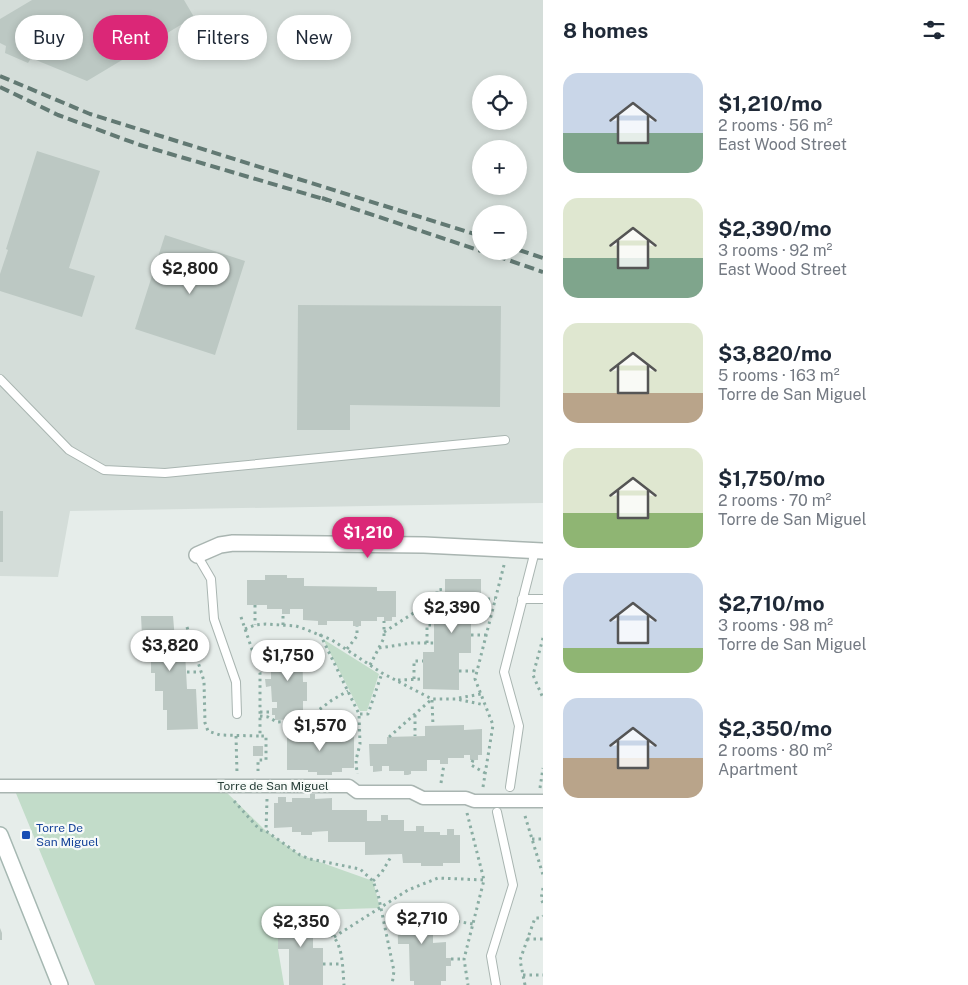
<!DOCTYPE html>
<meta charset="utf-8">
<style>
:root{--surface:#fff;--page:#f2f2f3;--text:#1f2937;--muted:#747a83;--accent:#db2777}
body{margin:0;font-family:"Public Sans",sans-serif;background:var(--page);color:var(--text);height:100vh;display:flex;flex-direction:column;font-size:19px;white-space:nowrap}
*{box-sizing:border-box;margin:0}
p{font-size:16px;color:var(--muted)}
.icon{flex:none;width:28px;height:28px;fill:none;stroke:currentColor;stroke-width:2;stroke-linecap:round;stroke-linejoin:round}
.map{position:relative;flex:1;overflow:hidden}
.side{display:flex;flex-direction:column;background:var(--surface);width:425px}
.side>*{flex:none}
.guide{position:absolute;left:15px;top:15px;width:452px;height:45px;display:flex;gap:10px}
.controls{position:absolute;left:472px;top:75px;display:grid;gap:10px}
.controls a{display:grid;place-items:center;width:55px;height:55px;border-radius:50%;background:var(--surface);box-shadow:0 2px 8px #0003;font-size:25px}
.price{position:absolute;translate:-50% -42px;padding:0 11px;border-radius:18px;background:#fff;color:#222;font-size:16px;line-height:32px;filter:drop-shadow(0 1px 2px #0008)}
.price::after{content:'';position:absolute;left:50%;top:30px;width:15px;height:11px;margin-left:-8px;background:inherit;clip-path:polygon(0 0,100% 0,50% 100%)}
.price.active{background:var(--accent);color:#fff}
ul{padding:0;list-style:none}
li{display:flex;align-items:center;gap:15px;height:125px;padding:0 20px}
li span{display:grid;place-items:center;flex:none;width:140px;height:100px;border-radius:15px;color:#555}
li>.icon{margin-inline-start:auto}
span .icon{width:60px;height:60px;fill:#fffc;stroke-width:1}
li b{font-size:21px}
h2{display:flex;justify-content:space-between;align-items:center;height:60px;padding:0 20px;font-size:21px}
.chip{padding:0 18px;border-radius:22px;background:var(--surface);box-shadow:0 2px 8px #0003;font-size:18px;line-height:45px}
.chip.active{background:var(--accent);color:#fff}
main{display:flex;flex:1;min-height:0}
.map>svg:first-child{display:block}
.built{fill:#d4ddd9;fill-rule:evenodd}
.green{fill:#c2dcc9}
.building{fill:#bcc8c3}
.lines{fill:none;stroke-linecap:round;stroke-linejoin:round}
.service-casing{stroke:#a9b5b1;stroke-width:10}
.pedestrian-casing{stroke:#a9b5b1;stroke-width:15}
.minor-casing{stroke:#a9b5b1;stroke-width:18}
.secondary-casing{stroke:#a6b8b2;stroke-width:18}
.path{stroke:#8aada3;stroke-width:3;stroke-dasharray:2.5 4;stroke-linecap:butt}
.service{stroke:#fff;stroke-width:8}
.pedestrian{stroke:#fff;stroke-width:12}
.minor{stroke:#fff;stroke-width:15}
.secondary{stroke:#fff;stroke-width:15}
.rail{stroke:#627973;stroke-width:4;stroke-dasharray:10 5;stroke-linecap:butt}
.transit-dot{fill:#1a4fb4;stroke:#f7faf8;stroke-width:2}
.labels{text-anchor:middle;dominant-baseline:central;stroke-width:4.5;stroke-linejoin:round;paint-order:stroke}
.street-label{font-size:12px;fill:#273e38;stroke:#f7faf8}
.transit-label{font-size:12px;fill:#164399;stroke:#f7faf8;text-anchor:start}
</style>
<main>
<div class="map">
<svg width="543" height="985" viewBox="0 0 543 985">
<rect width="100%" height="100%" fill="#e6edea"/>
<path class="built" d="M0 0H543V503L70 511 58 577 0 576ZM481 84H519V121H481ZM481 149H519V186H481ZM481 214H519V251H481Z"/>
<path class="green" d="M323 639 379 674 367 711H360Z
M13 786H220L266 831 300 855 373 881 380 908 278 911V949L284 985H95Z"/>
<path class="building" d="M32 0H184L194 17 87 81 31 58 28 63 5 53 6 46 0 43V19Z
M37 151 100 171 69 268 95 276 82 317 0 291V274L8 250 6 249Z
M165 235 245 261 215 355 135 329Z
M298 305 501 306 500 407 350 405V430H297Z
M0 511H3V562H0Z
M265 575H287V578H304V586L377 587V591H396V617H392V621H384V617H377V621H361V626H353V621H327V625H318V621L303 620V609H290V614H282V609H267V605H247V580H265Z
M445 579H481V617H471V653H459V690L423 689V652H434V615L445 616Z
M141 616H173L176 652H185L187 689H196L198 729 167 730V710H163V691H155V673H151V655H143Z
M302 644 303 682H307V701H303V719L275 720V715H272V708H277V702H272L271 686 266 687 265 679H271V663H277V655H271V648H276V645Z
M464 725V730L482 729V755H478V760H470V755H464V758H448V764H440V760H427V771H411V774L408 775H404V771H389V766H382V771L373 772V766H370L369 744H387V737L425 736V726Z
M287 731H342V737H354V768H342V772H332V775H317V772H308V770H287Z
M253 746H263V756H253Z
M310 794H315V799L332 798V810H367V821H381V815H388V820H404V831H416V826H424V832H440V835H447V829H454V835H460V863H443V866H421V863H403L402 854 365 855V842H328V831L312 832V835H301V832H292V827L274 828V803H278V797H286V802H292V798H310Z
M433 905V923H440V931H433V943L446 942V958H451V966H446V981H441V985H414V981H410L409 944H398L397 906Z
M278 911H313V948H323V985H289V949H278Z
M0 928 2 933V940H0Z"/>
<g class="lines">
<defs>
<path id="service" d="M0 379 69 450 104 470 165 473 505 440
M197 555 211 579 214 619 236 682 237 714
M522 599H543
M510 787 519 726 504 672 535 551
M496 985 491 956 513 885 497 812"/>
<path id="pedestrian" d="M0 786H349L357 792H411L423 798H466L474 801H543"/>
<path id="minor" d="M197 555 220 545 233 543 424 545 543 551"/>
<path id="secondary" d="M0 835 60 985"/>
</defs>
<use href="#service" class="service-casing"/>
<use href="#pedestrian" class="pedestrian-casing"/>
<use href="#minor" class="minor-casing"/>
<use href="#secondary" class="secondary-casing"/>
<path class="path" d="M481 599H495
M255 605V625
M437 607V590L445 589
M241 617 260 673V736H266V760H258V771
M283 625V614
M187 627 204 681 205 723 208 731 220 735 260 736
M245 629 255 625 266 624 296 626 305 629 332 640 382 673 432 699H456L485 705
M384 632 423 607H445
M320 634 359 714 360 744 356 760 357 774
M471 635H487
M176 636H190
M543 638 533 675 543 698
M427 643V625H434
M379 648 412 643H434
M347 649 357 636V626
M253 652H271
M370 665 384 638V621
M459 671H477
M187 672H201
M414 679V661H423
M398 680 423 679
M459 698 481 694
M432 700 433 726
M260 712H272
M360 714H368L382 673
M415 715V736
M260 716 268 717 277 722 304 721 332 700 348 691
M236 736 237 773
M389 737 432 699
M473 760 471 765 485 773
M441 783 444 764
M483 787 493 725 475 679 504 565
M540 788 543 768
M267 799 266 831 300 855 310 859 360 869 373 881 378 894 394 971 392 985
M234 801 260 830 266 831
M467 813 484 880 464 959 468 985
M525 816 543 875
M532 839H543
M373 881 382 872 392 855
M543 888 541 899 543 903
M440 923 443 919 473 924
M313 928C344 929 342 961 344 985
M334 937 408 890 438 878 484 880
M527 939H543
M451 959H464
M323 964H342
M523 975H543
M525 985 520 960 535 918H540L543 916"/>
<use href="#service" class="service"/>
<use href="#pedestrian" class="pedestrian"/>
<use href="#minor" class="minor"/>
<use href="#secondary" class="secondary"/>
<path class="rail" d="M0 76 90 114 481 236
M0 87 58 115 140 145 327 200
M322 198 481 251
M519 250 543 258
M482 251 543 272"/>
</g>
<rect class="transit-dot" x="21" y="830" width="10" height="10" rx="2.5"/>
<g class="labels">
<g class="street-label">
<text x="273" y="786">Torre de San Miguel</text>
</g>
<g class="transit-label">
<text x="36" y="828">Torre De<tspan x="36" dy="14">San Miguel</tspan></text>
</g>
</g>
</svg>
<div class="controls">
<a><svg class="icon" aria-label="locate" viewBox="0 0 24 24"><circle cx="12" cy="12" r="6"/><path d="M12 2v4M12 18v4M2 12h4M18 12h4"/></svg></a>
<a>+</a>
<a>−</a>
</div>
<b class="price" style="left:190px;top:295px">$2,800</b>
<b class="price active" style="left:368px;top:559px">$1,210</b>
<b class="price" style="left:452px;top:634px">$2,390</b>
<b class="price" style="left:170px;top:672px">$3,820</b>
<b class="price" style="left:288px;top:682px">$1,750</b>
<b class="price" style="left:320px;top:752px">$1,570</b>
<b class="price" style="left:422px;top:945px">$2,710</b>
<b class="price" style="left:301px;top:948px">$2,350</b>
<div class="guide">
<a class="chip">Buy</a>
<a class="chip active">Rent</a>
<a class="chip">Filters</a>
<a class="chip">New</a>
</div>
</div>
<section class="side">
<h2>8 homes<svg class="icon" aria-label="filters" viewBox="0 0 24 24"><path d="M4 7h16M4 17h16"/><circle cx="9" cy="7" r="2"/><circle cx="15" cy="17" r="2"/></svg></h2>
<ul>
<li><span style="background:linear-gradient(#c9d6e8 60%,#7fa58c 0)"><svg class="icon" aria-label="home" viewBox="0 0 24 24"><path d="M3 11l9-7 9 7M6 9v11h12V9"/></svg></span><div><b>$1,210/mo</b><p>2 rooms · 56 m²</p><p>East Wood Street</p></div></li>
<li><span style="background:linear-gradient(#dfe7d0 60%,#7fa58c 0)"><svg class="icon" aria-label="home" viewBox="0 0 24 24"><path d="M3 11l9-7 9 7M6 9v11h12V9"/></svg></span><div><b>$2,390/mo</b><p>3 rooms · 92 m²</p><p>East Wood Street</p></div></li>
<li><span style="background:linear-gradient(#dfe7d0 70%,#b9a48a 0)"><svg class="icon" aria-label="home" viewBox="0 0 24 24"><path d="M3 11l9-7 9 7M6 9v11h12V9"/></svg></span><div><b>$3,820/mo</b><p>5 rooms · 163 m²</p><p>Torre de San Miguel</p></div></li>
<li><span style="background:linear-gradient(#dfe7d0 65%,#8fb573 0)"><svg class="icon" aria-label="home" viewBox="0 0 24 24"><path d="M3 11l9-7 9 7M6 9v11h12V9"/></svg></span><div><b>$1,750/mo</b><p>2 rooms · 70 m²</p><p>Torre de San Miguel</p></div></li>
<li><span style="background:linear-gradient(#c9d6e8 75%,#8fb573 0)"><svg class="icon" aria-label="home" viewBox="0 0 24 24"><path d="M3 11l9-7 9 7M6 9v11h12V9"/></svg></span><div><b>$2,710/mo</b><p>3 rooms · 98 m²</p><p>Torre de San Miguel</p></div></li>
<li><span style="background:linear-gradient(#c9d6e8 60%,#b9a48a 0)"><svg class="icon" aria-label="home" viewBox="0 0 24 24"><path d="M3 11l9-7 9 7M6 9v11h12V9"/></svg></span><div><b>$2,350/mo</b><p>2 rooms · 80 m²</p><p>Apartment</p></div></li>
</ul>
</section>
</main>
